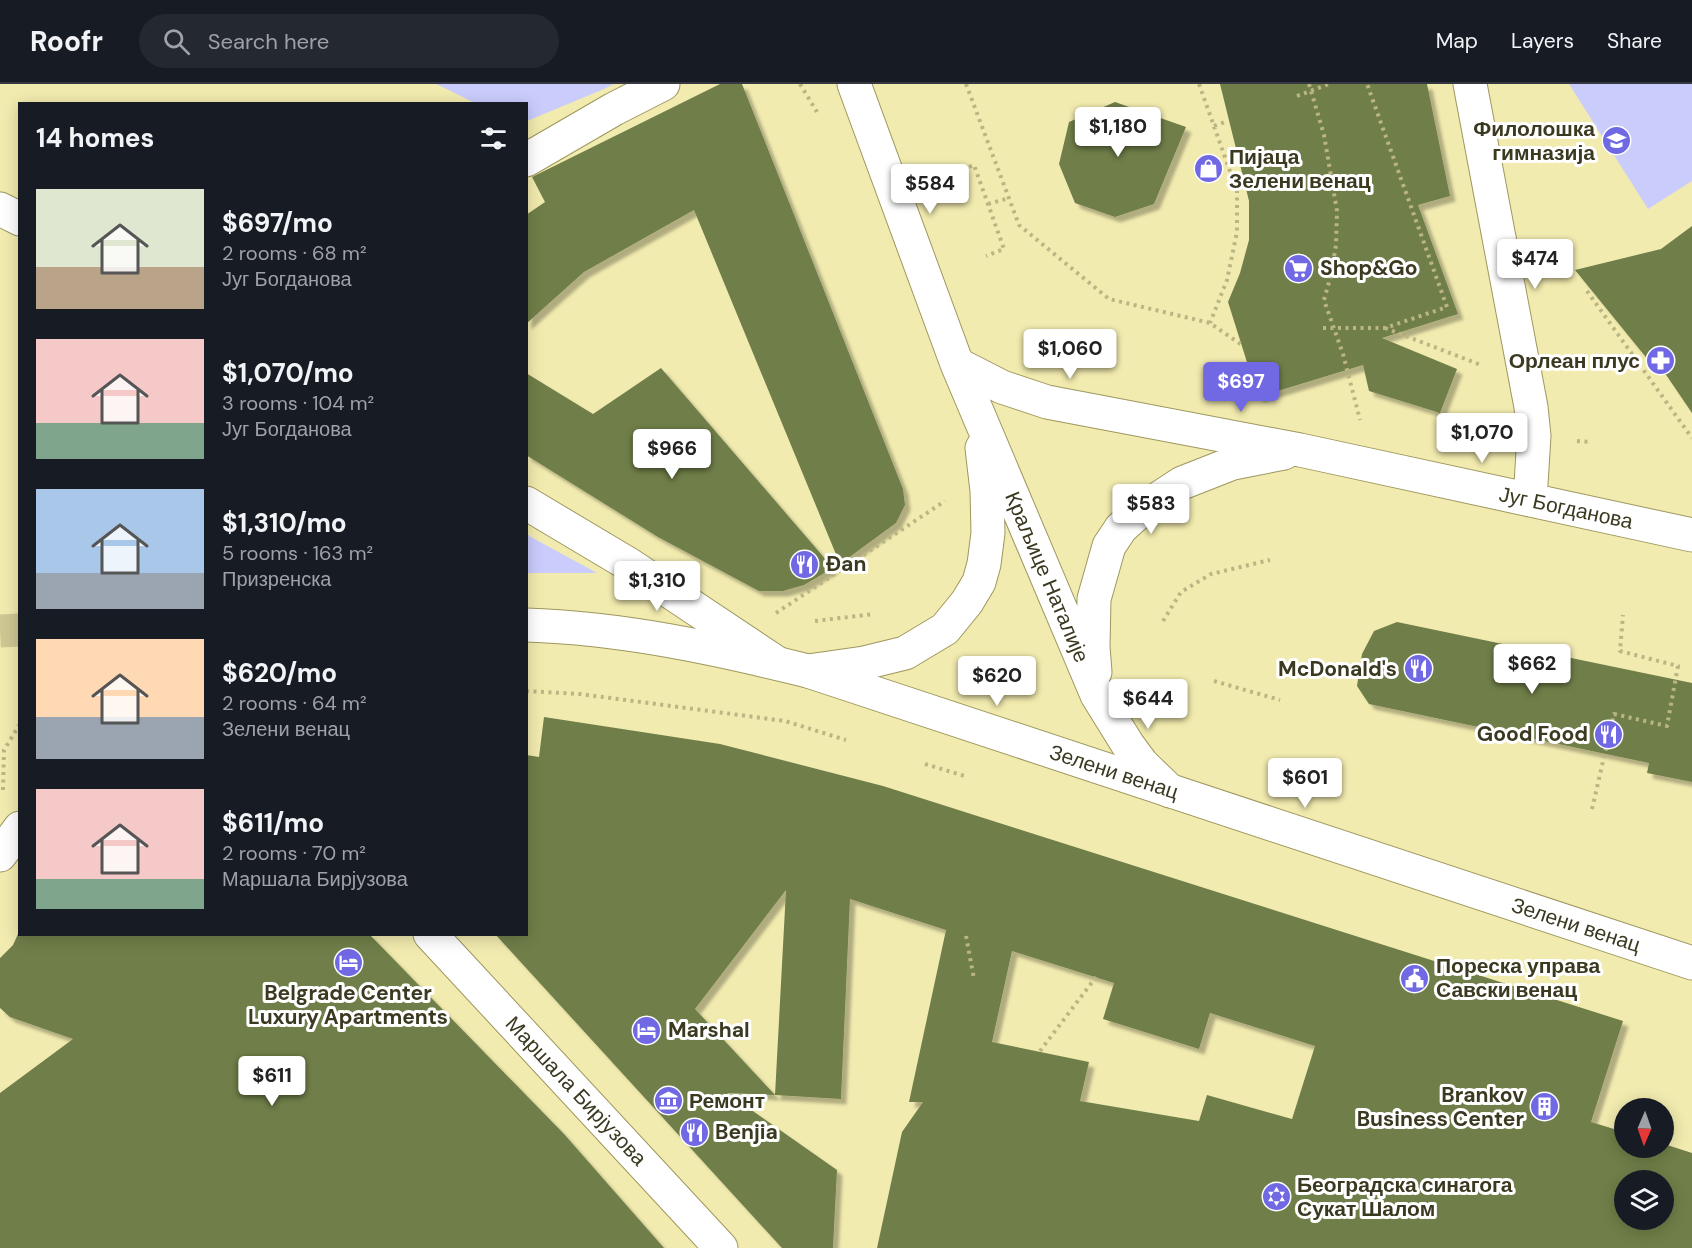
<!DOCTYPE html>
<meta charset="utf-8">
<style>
:root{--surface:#171b24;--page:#242831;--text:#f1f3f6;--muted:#9ea1a6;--line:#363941;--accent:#7169e4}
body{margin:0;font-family:"DM Sans",sans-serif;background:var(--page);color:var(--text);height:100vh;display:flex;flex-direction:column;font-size:22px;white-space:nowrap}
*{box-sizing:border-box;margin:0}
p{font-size:20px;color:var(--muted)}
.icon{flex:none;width:33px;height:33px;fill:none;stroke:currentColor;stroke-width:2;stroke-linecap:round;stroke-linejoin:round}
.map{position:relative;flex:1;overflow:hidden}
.details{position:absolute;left:18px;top:18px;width:510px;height:834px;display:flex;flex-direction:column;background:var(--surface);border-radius:0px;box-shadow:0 3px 15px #0003}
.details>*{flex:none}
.needle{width:39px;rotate:182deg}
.tools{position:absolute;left:1614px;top:1014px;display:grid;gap:12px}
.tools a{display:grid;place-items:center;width:60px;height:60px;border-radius:50%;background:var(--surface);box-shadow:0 3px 15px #0003;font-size:30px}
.price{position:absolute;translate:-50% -51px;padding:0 14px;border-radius:6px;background:#fff;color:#222;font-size:20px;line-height:39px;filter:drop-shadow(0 2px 3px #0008)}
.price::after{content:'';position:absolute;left:50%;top:36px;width:18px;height:14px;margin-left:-9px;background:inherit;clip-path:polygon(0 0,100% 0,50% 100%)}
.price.on{background:var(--accent);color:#fff}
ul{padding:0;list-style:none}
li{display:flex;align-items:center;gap:18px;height:150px;padding:0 18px}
li span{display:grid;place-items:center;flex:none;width:168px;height:120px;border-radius:0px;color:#555}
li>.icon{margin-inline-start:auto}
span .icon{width:72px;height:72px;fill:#fffc;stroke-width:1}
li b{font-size:26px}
h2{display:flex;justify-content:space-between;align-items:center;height:72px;padding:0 18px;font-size:26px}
header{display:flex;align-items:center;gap:36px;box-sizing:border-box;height:84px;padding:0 30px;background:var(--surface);border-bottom:2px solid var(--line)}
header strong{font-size:28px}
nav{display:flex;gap:33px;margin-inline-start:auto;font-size:21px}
.search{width:420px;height:54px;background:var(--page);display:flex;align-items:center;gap:15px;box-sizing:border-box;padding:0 21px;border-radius:33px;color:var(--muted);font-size:22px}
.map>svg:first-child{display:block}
.green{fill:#cacdfc}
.building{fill:#707f4a;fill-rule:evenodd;filter:url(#shadow)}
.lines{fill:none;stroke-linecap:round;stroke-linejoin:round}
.major-tunnel{stroke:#cec793;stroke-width:33;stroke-dasharray:33 16;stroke-linecap:butt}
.minor-casing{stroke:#9e975e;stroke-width:35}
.major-casing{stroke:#9e975e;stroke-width:35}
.path{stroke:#bbb584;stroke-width:4;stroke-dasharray:3 4.5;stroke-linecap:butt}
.minor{stroke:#fff;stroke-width:33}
.major{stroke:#fff;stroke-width:33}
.labels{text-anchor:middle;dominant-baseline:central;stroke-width:6;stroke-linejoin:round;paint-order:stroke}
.poi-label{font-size:21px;font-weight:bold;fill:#3c3921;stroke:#fff;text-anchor:start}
.street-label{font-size:21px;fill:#3c3921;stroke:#fff}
</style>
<header>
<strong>Roofr</strong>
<div class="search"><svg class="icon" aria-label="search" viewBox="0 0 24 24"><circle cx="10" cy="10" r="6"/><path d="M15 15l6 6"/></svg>Search here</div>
<nav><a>Map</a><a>Layers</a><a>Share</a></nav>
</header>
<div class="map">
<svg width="1692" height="1164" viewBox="0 0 1692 1164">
<defs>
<filter id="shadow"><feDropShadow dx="5.5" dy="5.5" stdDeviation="1.5" flood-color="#0004"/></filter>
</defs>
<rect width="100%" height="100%" fill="#f2ebaf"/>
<path class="green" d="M436 0H614L604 5 527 37 526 20 475 19Z
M1569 0H1692V97L1648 125Z
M527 450 531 453 597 489H527Z"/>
<path class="building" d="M720 0H742L903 405 905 421 896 439 840 480 694 126 584 188 526 240V131L545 118 532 93Z
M1220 0H1427L1450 112 1418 121 1458 230 1382 254 1457 285 1440 329 1369 307 1363 281 1258 313 1228 218 1240 189 1249 156V117Z
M1115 18 1186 43 1154 120 1115 133 1075 119 1059 80 1069 38Z
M1692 142V329L1654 273 1649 277 1575 186 1661 165Z
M661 284 833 484 804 501 783 507H759L658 453 526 371V289L593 330Z
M1397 538 1692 599V698L1647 689 1649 679 1369 620 1357 602 1362 570 1374 547Z
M544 633 720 660 883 702 1623 937 1591 1038 1624 1048V1064H1664V1060L1692 1069V1164H877L902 1048 923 1018H909L946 846 850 815 841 1015 775 1011 786 806 695 925 775 1011 727 1009 837 1086 833 1164H782L495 850H526V671L539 673ZM1012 867 1114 899 1103 935 1199 965 1210 929 1315 962 1292 1035 1207 1011 1199 1037 1080 1017 1089 978 992 958ZM1624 1096H1664V1136H1624Z
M18 850H369L564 1050 664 1164H0V1009L73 955 10 933 0 924V874L13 861Z"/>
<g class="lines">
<path class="major-tunnel" d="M0 547 20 546"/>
<defs>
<path id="minor" d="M854 0 957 280 1097 611 1128 661 1142 680 1170 707
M1470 0 1531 323 1534 352 1530 416
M526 76 614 25 663 0
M0 125 20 135
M957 280 1002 303 1047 318 1300 366 1692 451
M526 419 630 481 777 579
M808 587 864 579 905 569 945 545 967 518 979 498 984 480 988 449 987 407 982 364
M1095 588 1093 563 1094 515 1109 462 1121 444 1141 426 1182 399 1233 379 1284 369
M0 771 20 744
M430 850 721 1164"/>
<path id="major" d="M526 541C622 544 715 564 808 587L1692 879"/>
</defs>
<use href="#minor" class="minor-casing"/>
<use href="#major" class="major-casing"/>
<path class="path" d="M800 0 817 28
M966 0 1019 141 1109 215 1210 239 1242 261
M1199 0 1237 107V148L1227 196 1210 239
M1309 0 1324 51 1337 127 1336 161 1331 191 1324 216 1343 270 1360 336
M1297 12 1329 0
M1214 42 1225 38
M955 88 974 81 1004 165 986 172
M988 120 1009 114
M1587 207 1692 354
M1323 244H1385L1447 223 1367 0
M1385 244 1481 281
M1577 357 1591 358
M776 529 945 417
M815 537 874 530
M1163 537 1181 508 1211 490 1270 476
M1214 597 1280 616
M526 607 580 610 785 637 846 656
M925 680 968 693
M3 706 4 666 20 640
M1592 725 1614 630 1667 642 1678 582 1620 567 1623 531
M966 852 974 895
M1040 967 1096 893"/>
<use href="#minor" class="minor"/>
<use href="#major" class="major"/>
</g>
<defs>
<symbol id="school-disc" viewBox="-11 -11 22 22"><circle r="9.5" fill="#7169e4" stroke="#fff"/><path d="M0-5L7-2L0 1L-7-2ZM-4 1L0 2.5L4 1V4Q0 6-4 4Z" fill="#fff"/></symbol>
<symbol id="shop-disc" viewBox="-11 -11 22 22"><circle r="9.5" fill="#7169e4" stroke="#fff"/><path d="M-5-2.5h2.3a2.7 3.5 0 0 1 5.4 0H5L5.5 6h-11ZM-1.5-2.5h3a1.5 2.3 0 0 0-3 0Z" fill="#fff"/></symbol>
<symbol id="supermarket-disc" viewBox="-11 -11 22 22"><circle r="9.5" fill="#7169e4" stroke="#fff"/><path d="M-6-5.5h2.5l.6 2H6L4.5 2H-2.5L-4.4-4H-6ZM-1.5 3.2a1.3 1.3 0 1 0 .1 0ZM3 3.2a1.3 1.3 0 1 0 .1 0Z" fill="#fff"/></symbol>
<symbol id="pharmacy-disc" viewBox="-11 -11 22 22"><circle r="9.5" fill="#7169e4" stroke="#fff"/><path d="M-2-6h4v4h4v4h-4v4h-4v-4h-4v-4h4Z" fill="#fff"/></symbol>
<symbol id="restaurant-disc" viewBox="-11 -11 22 22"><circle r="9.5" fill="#7169e4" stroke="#fff"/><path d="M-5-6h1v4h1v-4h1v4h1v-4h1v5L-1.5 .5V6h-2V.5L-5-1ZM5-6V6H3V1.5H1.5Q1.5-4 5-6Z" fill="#fff"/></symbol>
<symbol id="hotel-disc" viewBox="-11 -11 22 22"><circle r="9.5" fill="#7169e4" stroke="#fff"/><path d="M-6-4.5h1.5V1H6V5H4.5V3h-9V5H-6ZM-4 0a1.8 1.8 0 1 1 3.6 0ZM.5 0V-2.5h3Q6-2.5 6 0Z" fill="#fff"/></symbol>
<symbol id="civic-disc" viewBox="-11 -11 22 22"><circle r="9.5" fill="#7169e4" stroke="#fff"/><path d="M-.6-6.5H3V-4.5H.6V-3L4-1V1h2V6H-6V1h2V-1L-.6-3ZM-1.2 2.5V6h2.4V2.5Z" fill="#fff"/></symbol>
<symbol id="museum-disc" viewBox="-11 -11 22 22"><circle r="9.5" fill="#7169e4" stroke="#fff"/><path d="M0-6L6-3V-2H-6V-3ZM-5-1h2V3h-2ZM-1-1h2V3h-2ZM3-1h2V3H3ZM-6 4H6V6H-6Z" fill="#fff"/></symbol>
<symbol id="building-disc" viewBox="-11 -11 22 22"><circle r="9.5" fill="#7169e4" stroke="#fff"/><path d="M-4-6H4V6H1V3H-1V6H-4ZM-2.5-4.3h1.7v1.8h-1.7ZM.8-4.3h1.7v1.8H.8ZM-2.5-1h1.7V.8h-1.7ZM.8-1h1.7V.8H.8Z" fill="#fff"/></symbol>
<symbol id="synagogue-disc" viewBox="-11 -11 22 22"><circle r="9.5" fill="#7169e4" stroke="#fff"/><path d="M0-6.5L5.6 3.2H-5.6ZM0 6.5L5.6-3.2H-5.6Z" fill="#fff"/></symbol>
</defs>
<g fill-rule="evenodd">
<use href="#school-disc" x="1600" y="40" width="33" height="33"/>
<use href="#shop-disc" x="1192" y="68" width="33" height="33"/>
<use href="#supermarket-disc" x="1282" y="168" width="33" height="33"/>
<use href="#pharmacy-disc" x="1644" y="260" width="33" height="33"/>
<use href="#restaurant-disc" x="788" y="464" width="33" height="33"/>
<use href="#restaurant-disc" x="1402" y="568" width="33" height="33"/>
<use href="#restaurant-disc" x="1592" y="634" width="33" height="33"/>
<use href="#hotel-disc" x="332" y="862" width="33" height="33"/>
<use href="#civic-disc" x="1398" y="878" width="33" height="33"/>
<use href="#hotel-disc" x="630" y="930" width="33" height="33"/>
<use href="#museum-disc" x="652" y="1000" width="33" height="33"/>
<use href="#building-disc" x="1528" y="1006" width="33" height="33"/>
<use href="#restaurant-disc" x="678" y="1032" width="33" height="33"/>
<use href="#synagogue-disc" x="1260" y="1096" width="33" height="33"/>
</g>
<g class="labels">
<g class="poi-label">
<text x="1595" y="45" text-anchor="end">Филолошка<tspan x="1595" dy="24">гимназија</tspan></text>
<text x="1229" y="73">Пијаца<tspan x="1229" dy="24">Зелени венац</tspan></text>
<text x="1320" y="184">Shop&amp;Go</text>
<text x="1640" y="277" text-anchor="end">Орлеан плус</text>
<text x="826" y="480">Đan</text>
<text x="1397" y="585" text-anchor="end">McDonald's</text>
<text x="1588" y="650" text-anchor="end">Good Food</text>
<text x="1436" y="882">Пореска управа<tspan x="1436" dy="24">Савски венац</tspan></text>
<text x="348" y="909" text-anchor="middle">Belgrade Center<tspan x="348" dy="24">Luxury Apartments</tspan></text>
<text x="668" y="946">Marshal</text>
<text x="1524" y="1011" text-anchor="end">Brankov<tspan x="1524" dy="24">Business Center</tspan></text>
<text x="689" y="1017">Ремонт</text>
<text x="715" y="1048">Benjia</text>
<text x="1297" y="1101">Београдска синагога<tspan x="1297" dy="24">Сукат Шалом</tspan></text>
</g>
<g class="street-label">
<text transform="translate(1566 424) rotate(12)">Југ Богданова</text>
<text transform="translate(1047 493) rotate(67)">Краљице Наталије</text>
<text transform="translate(1114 688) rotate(18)">Зелени венац</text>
<text transform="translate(1576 841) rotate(18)">Зелени венац</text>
<text transform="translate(576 1007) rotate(47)">Маршала Бирјузова</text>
</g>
</g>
</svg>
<div class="tools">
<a><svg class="needle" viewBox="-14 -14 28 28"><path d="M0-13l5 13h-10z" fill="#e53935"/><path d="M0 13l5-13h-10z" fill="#9ea1a6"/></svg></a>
<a><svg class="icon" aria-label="layers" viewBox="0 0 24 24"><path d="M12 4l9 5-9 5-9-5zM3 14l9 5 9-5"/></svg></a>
</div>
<b class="price" style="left:1118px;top:74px">$1,180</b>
<b class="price" style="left:930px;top:131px">$584</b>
<b class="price" style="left:1535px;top:206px">$474</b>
<b class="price" style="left:1070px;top:296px">$1,060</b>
<b class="price on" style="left:1241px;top:329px">$697</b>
<b class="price" style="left:1482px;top:380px">$1,070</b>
<b class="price" style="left:672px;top:396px">$966</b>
<b class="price" style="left:1151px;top:451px">$583</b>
<b class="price" style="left:657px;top:528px">$1,310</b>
<b class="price" style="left:1532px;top:611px">$662</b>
<b class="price" style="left:997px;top:623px">$620</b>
<b class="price" style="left:1148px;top:646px">$644</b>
<b class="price" style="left:1305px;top:725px">$601</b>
<b class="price" style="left:272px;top:1023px">$611</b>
<section class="details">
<h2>14 homes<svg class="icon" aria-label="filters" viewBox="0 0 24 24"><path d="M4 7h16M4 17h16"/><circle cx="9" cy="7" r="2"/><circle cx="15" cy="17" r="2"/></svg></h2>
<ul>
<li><span style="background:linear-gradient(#dfe7d0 65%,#b9a48a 0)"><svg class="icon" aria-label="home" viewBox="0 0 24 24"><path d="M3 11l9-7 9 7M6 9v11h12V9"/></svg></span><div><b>$697/mo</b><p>2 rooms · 68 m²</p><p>Југ Богданова</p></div></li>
<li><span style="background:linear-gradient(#f6c9c9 70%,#7fa58c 0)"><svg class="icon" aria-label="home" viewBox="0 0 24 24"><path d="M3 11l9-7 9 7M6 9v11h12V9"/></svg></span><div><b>$1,070/mo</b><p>3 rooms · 104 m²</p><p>Југ Богданова</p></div></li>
<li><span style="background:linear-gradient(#a9c7e8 70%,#9aa5b1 0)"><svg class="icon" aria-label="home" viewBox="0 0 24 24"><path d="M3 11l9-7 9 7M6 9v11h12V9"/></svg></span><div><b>$1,310/mo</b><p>5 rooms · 163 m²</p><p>Призренска</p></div></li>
<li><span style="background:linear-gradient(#ffd9b3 65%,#9aa5b1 0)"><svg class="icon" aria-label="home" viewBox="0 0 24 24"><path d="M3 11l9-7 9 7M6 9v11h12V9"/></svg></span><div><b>$620/mo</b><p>2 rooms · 64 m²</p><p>Зелени венац</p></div></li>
<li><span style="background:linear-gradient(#f6c9c9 75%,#7fa58c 0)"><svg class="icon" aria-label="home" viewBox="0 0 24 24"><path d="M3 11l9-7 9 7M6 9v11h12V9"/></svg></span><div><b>$611/mo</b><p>2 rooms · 70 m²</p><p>Маршала Бирјузова</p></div></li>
</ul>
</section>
</div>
